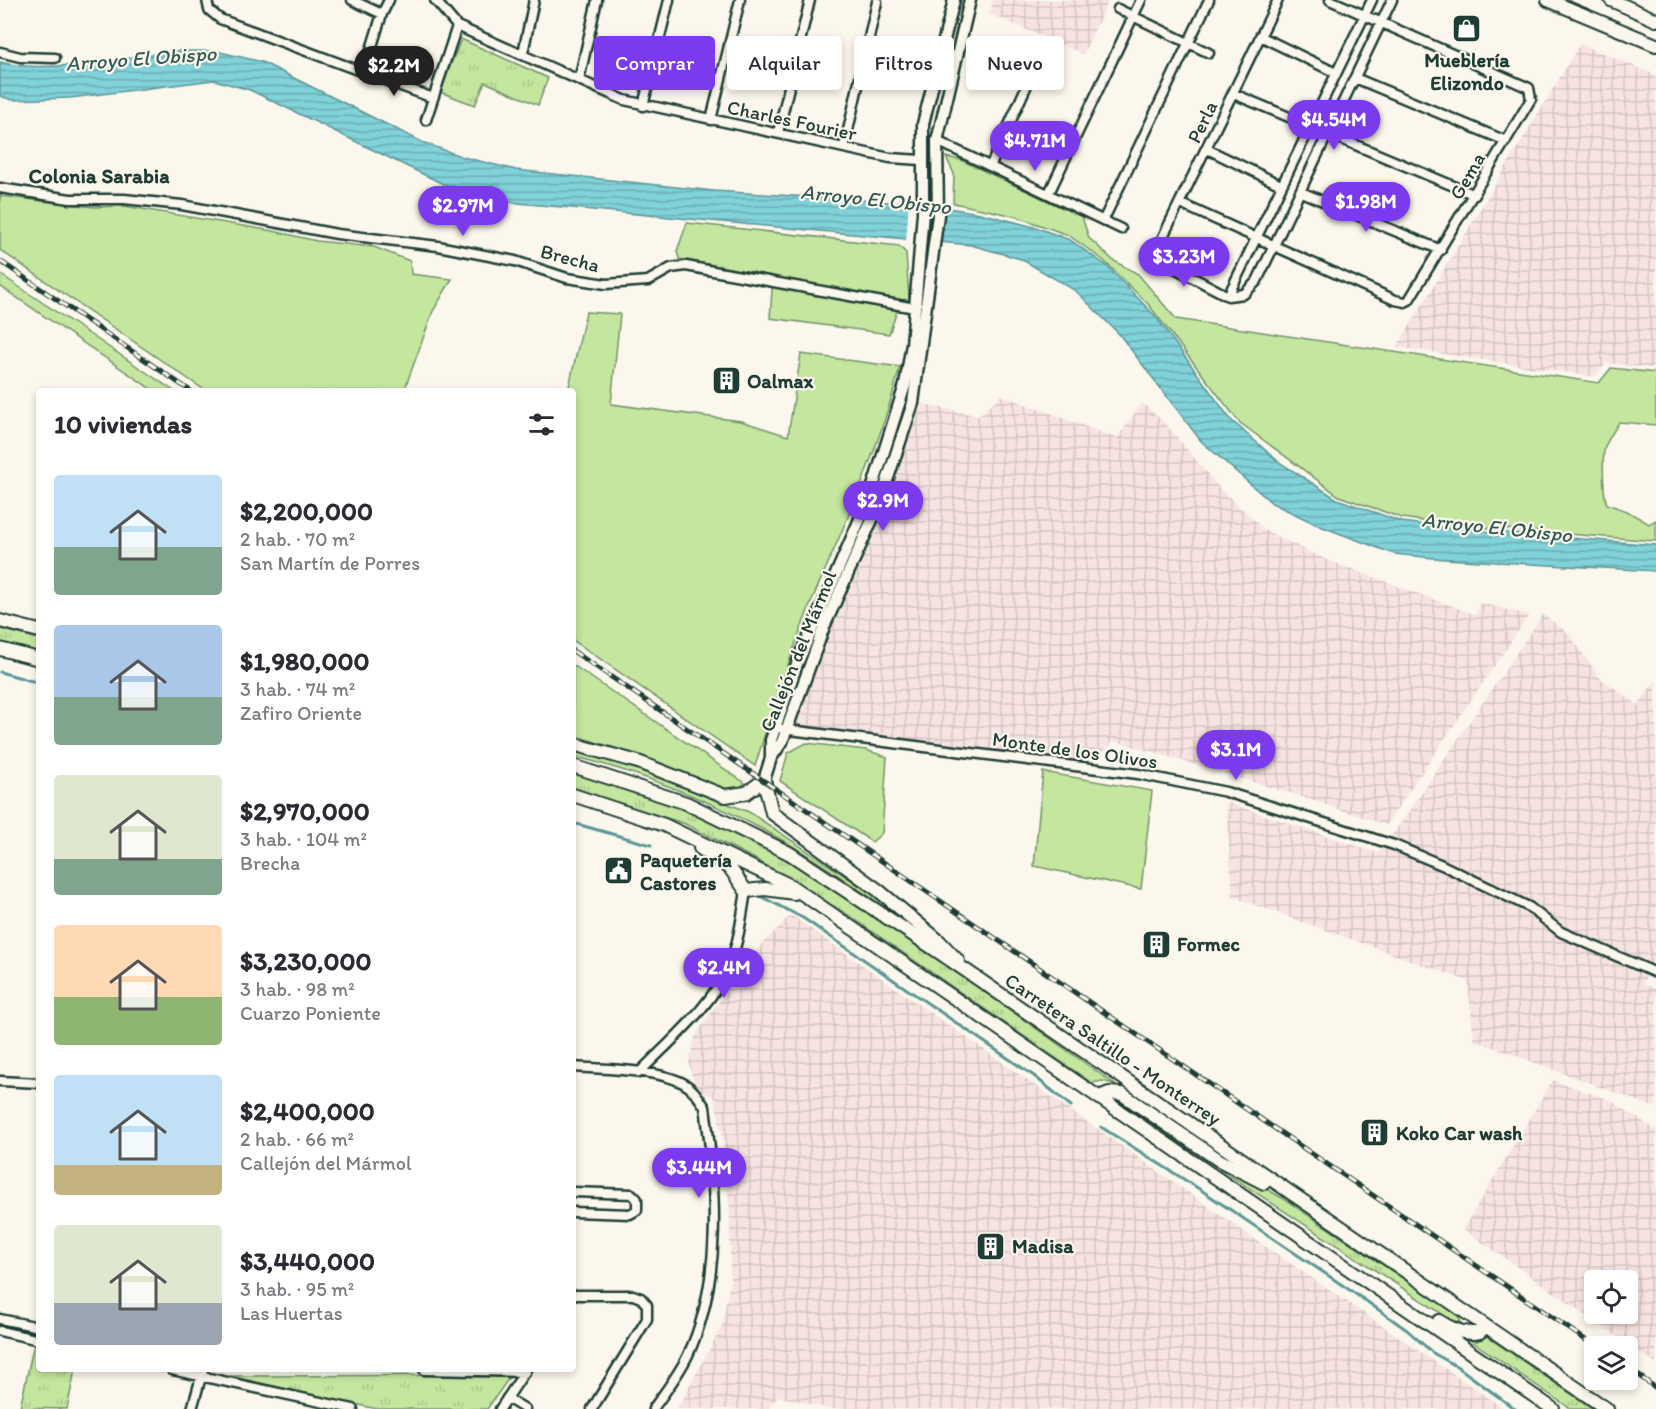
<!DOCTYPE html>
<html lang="es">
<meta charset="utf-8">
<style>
:root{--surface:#fff;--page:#f7f7f7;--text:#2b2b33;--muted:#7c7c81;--accent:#7c3aed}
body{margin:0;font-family:Itim,sans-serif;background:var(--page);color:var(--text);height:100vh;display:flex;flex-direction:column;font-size:22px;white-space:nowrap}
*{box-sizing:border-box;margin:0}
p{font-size:20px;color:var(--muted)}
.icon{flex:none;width:33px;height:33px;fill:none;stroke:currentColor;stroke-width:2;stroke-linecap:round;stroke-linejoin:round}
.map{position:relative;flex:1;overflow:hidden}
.panel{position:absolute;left:36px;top:388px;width:540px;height:984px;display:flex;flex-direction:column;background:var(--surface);border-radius:6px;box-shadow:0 3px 9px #0003}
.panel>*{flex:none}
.top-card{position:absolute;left:594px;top:36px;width:570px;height:54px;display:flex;gap:12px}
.buttons{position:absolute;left:1584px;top:1270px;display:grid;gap:12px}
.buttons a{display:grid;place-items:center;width:54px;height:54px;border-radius:6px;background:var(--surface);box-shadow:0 3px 9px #0003;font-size:30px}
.price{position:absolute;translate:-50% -51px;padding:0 14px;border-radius:21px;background:var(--accent);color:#fff;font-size:20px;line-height:39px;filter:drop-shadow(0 2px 3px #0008)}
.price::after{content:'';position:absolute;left:50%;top:36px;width:18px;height:14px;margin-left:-9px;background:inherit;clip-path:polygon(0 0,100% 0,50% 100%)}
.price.on{background:#222;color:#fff}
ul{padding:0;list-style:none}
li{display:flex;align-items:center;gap:18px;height:150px;padding:0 18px}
li span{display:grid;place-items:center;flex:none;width:168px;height:120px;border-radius:6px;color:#555}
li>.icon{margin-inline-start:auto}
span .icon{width:72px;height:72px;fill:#fffc;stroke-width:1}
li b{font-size:26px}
h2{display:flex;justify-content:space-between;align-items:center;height:72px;padding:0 18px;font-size:26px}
.tag{padding:0 21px;border-radius:6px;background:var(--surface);box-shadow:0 3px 9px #0003;font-size:21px;line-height:54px}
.tag.on{background:var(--accent);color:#fff}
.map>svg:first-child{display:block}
.industrial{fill:url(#industrial-grid);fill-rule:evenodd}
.green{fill:#c4e69f;stroke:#72926a;stroke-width:1.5}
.park{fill:url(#park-tufts);stroke:#72926a;stroke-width:1.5}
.water{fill:url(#water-rules);stroke:#5a9697;stroke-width:1.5}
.pier{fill:#fbf7ec}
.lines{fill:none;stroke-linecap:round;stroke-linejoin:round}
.stream{stroke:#5a9697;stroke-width:3}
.minor-casing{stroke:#1f3d34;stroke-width:13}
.tertiary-casing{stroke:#1f3d34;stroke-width:15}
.secondary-casing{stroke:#1f3d34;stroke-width:16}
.primary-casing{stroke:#1f3d34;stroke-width:16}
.minor{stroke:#fbf7ec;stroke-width:8}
.tertiary{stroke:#fbf7ec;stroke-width:10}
.secondary{stroke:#fbf7ec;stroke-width:12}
.primary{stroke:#fbf7ec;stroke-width:12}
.rail-casing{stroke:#1f3d34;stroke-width:5}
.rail{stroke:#fbf7ec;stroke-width:3;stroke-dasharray:9;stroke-linecap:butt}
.labels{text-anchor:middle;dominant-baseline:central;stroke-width:4.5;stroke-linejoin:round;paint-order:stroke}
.poi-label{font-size:20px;font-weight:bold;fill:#1f3d34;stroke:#fbf7ec;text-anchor:start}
.street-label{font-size:20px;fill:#1f3d34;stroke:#fbf7ec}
.water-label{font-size:21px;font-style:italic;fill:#335b55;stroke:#fbf7ec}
.neighbourhood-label{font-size:21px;font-weight:bold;fill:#1f3d34;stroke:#fbf7ec}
</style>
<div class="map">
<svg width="1656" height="1409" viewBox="0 0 1656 1409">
<defs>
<pattern id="industrial-grid" width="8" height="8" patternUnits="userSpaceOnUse" patternTransform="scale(1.5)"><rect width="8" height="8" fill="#f7e4e2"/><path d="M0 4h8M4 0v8" fill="none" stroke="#d3c4c2"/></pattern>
<pattern id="park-tufts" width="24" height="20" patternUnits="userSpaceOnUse" patternTransform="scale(1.5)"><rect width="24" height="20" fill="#c4e69f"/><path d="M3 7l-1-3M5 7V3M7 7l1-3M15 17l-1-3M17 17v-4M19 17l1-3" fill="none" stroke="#a8c68a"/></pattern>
<pattern id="water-rules" width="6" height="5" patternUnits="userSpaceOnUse" patternTransform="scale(1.5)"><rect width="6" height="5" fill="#81d2d9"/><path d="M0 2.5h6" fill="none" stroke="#69acb1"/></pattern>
</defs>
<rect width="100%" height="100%" fill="#fbf7ec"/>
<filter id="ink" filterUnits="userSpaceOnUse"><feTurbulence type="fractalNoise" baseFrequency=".0167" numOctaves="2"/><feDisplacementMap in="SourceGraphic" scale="12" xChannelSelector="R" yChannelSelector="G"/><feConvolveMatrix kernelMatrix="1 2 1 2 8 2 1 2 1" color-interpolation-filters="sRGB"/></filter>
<g filter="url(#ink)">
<path class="industrial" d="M993 0H1109L1083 54 990 14Z
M1580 44 1656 75V362L1652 368 1606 363 1595 377 1397 347Z
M1001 395 1117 438 1142 403 1164 422 1222 491 1266 531 1325 559 1476 615 1480 603 1529 615 1386 825 1287 792 1115 741 1093 761 796 727 815 668 891 496 920 403 978 416Z
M1543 614 1569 634 1600 678 1638 705 1656 680V955L1643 983 1656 990V1108L1474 1040 1468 981 1233 897 1226 802 1378 853 1401 823Z
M791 915 1262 1244 1505 1409H829L778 1396 768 1409H677L722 1326 730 1281V1215L723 1139 714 1097 698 1090 692 1077 689 1064 695 1036 752 954Z
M1553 1080 1610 1100 1656 1130V1364L1463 1229ZM1594 1281H1628V1314H1594Z"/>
<path class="green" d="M946 157 961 160 1082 217 1089 238 1114 261 1138 274 1176 319 1599 383 1611 368 1656 373V425L1619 422C1615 429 1608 439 1605 447 1602 457 1603 495 1607 504L1627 511 1649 524 1656 520V541L1452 525 1402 518 1339 496 1239 422 1148 304 1103 260 1068 235 1015 216 953 203 954 174Z
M0 196 94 207 124 206 273 231 317 241 374 247 410 261 411 274 452 279 433 311 404 391H206L0 250Z
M687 223 899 246 906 253 909 299 901 300 889 334 770 318 773 276 679 259 677 251Z
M0 274 174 391H154L0 286Z
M586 312 620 314 611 404 741 421 788 436 801 354 900 367C880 446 848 518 815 593 792 649 773 708 755 766L573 640V392L568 391Z
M573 665 745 783 738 788H721L653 760 573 735Z
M806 743 866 750 887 757 882 833 872 842 780 781 788 753Z
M573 750 652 774 749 812 875 896 893 913C849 883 805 851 758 827 700 796 636 772 573 756Z
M1043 772 1152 791 1141 889 1034 866Z"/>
<path class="park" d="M461 39 548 78 538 105 485 82 475 105 440 92Z
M0 629 39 639V653L0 643Z
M573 773C641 791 711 815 772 851 891 922 1003 1006 1116 1085L1103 1081 1092 1083 848 915 755 859 683 823 573 789Z
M1117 1097 1220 1163 1284 1199 1458 1315 1461 1322 1453 1321 1112 1099Z
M1486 1336 1593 1409H1571L1470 1340 1477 1341Z
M33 1348 39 1350V1370H75L67 1409 20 1408Z
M511 1375 487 1409H377L229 1376Z"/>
<path class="water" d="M176 51H216L262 62 422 142 463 157 516 170 714 191 922 204 980 213 1038 228 1070 240 1107 266 1156 317 1231 420 1279 462 1337 499 1402 522 1446 528 1656 545V571L1444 559 1394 554 1320 526 1272 503 1201 441 1119 334 1076 291 1021 259 971 245 507 202 443 184 250 90 214 80 70 98 12 100 0 96V62C45 75 128 57 176 51Z"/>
<path class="pier" d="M909 200 946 205 941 246 906 243Z"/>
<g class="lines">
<path class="stream" d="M0 672 39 683
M573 823 651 845
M760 896 803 918 1034 1076 1071 1106
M1101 1127 1204 1192 1369 1303 1407 1330 1433 1353 1458 1367 1515 1409"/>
<defs>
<path id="minor" d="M207 0 209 10 220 19 433 98
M352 0 382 14
M435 0 457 26 624 100 890 158 921 160
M1278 0 1158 247 1161 261 1228 296 1244 294 1257 281 1392 0
M1118 9 1209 53
M1260 36 1336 73
M0 52 20 57 55 58
M523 53 534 0
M364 72 382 14 389 0
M1355 78 1506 141
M579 80 597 0
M1234 94 1475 195
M643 106 669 0
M426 120 457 26
M711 120 740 0
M778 133 810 0
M937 141 1121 229
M844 148 877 2
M1207 149 1281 185
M991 165 1041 54
M0 188 70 199H124L182 205 337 234 438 246 515 261 567 278 606 284 648 281 671 268 686 266 915 308
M1301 192 1441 250
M1049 193 1141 0
M1181 204 1395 300 1405 302 1409 300 1531 99 1529 88 1330 0
M1104 219 1209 0
M1228 296 1372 0
M782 729 1138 774 1226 792 1394 845 1442 865 1529 907 1561 932 1656 973
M573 1067C604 1069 656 1069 683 1083 693 1088 699 1098 705 1107 716 1187 723 1280 688 1355 679 1374 665 1392 653 1409
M639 1073C670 1041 713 1006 730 963 739 941 742 915 746 891
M0 1081 39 1083
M573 1192 632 1194 637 1199V1210L630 1214 573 1212
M573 1295H633L641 1298 647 1305V1319L592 1409
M0 1319 39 1327
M0 1331 39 1340
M172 1370 353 1409
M424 1370 525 1372
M507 1398 525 1409
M192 1409 203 1370
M500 1409 526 1370"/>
<path id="tertiary" d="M771 758V740L797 664 870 496 905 385 912 344 923 213V124L954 0
M764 780 771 758 782 742 824 627 880 502 913 403 938 215 937 141 970 0"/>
<path id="secondary" d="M1548 0 1656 45
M1611 0 1656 20"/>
<path id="primary" d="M0 621 39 631
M0 649 39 659
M573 744 638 762 725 796 746 793 764 780 772 813 878 890 939 941 958 961
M573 766 686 803 789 853 930 946 1607 1409
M573 795 664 825 791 886 1553 1409
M700 848 730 868 746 891 765 889 794 893
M1099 1097 1109 1093 1122 1094 1219 1160 1264 1183
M1439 1321C1451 1329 1465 1336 1480 1332L1485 1326"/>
</defs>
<use href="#minor" class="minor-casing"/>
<use href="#tertiary" class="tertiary-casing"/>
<use href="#secondary" class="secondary-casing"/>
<use href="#primary" class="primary-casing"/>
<use href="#minor" class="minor"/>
<use href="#tertiary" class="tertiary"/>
<use href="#secondary" class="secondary"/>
<use href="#primary" class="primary"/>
<defs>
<path id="rail" d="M0 261 192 392
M573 651 1596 1347
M1628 1368 1656 1388"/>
</defs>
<use href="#rail" class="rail-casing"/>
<use href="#rail" class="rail"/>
</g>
</g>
<defs>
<symbol id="shop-square" viewBox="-11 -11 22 22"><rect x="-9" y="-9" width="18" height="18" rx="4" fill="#1f3d34" stroke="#fbf7ec"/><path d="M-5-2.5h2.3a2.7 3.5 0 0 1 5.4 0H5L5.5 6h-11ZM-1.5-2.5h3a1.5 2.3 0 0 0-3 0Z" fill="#fff"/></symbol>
<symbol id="building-square" viewBox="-11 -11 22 22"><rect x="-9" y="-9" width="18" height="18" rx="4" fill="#1f3d34" stroke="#fbf7ec"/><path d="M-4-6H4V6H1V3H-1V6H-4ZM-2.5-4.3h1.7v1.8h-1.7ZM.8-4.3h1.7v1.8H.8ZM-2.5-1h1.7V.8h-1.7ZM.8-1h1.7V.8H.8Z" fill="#fff"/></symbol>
<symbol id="civic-square" viewBox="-11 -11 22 22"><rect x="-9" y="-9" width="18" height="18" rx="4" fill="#1f3d34" stroke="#fbf7ec"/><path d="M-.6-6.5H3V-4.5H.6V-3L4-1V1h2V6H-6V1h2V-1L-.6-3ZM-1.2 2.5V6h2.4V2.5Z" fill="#fff"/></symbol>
</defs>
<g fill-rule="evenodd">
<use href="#shop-square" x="1450" y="12" width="33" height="33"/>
<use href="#building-square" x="710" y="364" width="33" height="33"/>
<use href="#civic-square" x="602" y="854" width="33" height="33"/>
<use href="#building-square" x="1140" y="928" width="33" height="33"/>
<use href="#building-square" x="1358" y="1116" width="33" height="33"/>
<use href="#building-square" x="974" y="1230" width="33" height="33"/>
</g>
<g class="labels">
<g class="poi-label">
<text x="1467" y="60" text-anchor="middle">Mueblería<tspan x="1467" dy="23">Elizondo</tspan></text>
<text x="747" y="381">Oalmax</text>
<text x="640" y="860">Paquetería<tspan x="640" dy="23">Castores</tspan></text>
<text x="1177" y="944">Formec</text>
<text x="1396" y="1133">Koko Car wash</text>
<text x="1012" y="1246">Madisa</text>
</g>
<g class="street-label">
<text transform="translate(792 120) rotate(12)">Charles Fourier</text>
<text transform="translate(1202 122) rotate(-64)">Perla</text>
<text transform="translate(1467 176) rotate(-60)">Gema</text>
<text transform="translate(570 258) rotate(15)">Brecha</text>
<text transform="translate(798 651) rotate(-68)">Callejón del Mármol</text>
<text transform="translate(1075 750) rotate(8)">Monte de los Olivos</text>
<text transform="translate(1113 1049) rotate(34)">Carretera Saltillo - Monterrey</text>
</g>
<g class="water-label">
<text transform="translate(141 58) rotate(-4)">Arroyo El Obispo</text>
<text transform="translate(876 199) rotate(6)">Arroyo El Obispo</text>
<text transform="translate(1497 527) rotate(6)">Arroyo El Obispo</text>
</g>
<g class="neighbourhood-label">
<text x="99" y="175">Colonia Sarabia</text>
</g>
</g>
</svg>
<div class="buttons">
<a><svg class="icon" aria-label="locate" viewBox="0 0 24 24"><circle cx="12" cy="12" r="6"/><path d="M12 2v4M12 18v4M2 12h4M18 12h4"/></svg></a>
<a><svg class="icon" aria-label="layers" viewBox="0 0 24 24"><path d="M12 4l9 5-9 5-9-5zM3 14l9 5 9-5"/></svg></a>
</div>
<b class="price on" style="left:394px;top:97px">$2.2M</b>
<b class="price" style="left:1334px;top:151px">$4.54M</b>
<b class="price" style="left:1035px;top:172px">$4.71M</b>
<b class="price" style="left:1366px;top:233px">$1.98M</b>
<b class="price" style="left:463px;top:237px">$2.97M</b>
<b class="price" style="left:1184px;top:288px">$3.23M</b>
<b class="price" style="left:883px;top:532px">$2.9M</b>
<b class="price" style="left:1236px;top:781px">$3.1M</b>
<b class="price" style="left:724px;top:999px">$2.4M</b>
<b class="price" style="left:699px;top:1199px">$3.44M</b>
<div class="top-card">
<a class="tag on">Comprar</a>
<a class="tag">Alquilar</a>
<a class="tag">Filtros</a>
<a class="tag">Nuevo</a>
</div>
<section class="panel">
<h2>10 viviendas<svg class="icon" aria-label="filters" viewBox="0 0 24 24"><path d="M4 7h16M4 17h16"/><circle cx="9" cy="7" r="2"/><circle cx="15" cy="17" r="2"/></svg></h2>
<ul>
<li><span style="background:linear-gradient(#bfe0f5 60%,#7fa58c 0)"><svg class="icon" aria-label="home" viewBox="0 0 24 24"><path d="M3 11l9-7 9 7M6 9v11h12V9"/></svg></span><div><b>$2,200,000</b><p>2 hab. · 70 m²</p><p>San Martín de Porres</p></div></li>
<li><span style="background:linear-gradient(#a9c7e8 60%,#7fa58c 0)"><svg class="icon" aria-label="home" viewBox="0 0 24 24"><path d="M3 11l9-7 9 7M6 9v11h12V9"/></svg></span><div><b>$1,980,000</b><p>3 hab. · 74 m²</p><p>Zafiro Oriente</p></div></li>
<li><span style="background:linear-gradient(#dfe7d0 70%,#7fa58c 0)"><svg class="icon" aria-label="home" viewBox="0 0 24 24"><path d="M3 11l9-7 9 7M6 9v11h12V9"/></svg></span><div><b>$2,970,000</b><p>3 hab. · 104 m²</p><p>Brecha</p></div></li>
<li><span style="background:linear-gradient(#ffd9b3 60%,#8fb573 0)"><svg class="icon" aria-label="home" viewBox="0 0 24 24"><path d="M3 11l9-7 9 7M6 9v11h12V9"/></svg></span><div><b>$3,230,000</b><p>3 hab. · 98 m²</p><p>Cuarzo Poniente</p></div></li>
<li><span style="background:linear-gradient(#bfe0f5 75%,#c2b280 0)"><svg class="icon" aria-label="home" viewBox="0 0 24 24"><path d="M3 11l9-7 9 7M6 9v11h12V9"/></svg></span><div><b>$2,400,000</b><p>2 hab. · 66 m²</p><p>Callejón del Mármol</p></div></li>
<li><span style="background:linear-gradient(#dfe7d0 65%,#9aa5b1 0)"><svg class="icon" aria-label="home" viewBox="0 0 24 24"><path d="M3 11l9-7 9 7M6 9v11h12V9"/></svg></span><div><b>$3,440,000</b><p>3 hab. · 95 m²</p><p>Las Huertas</p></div></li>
</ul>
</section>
</div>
